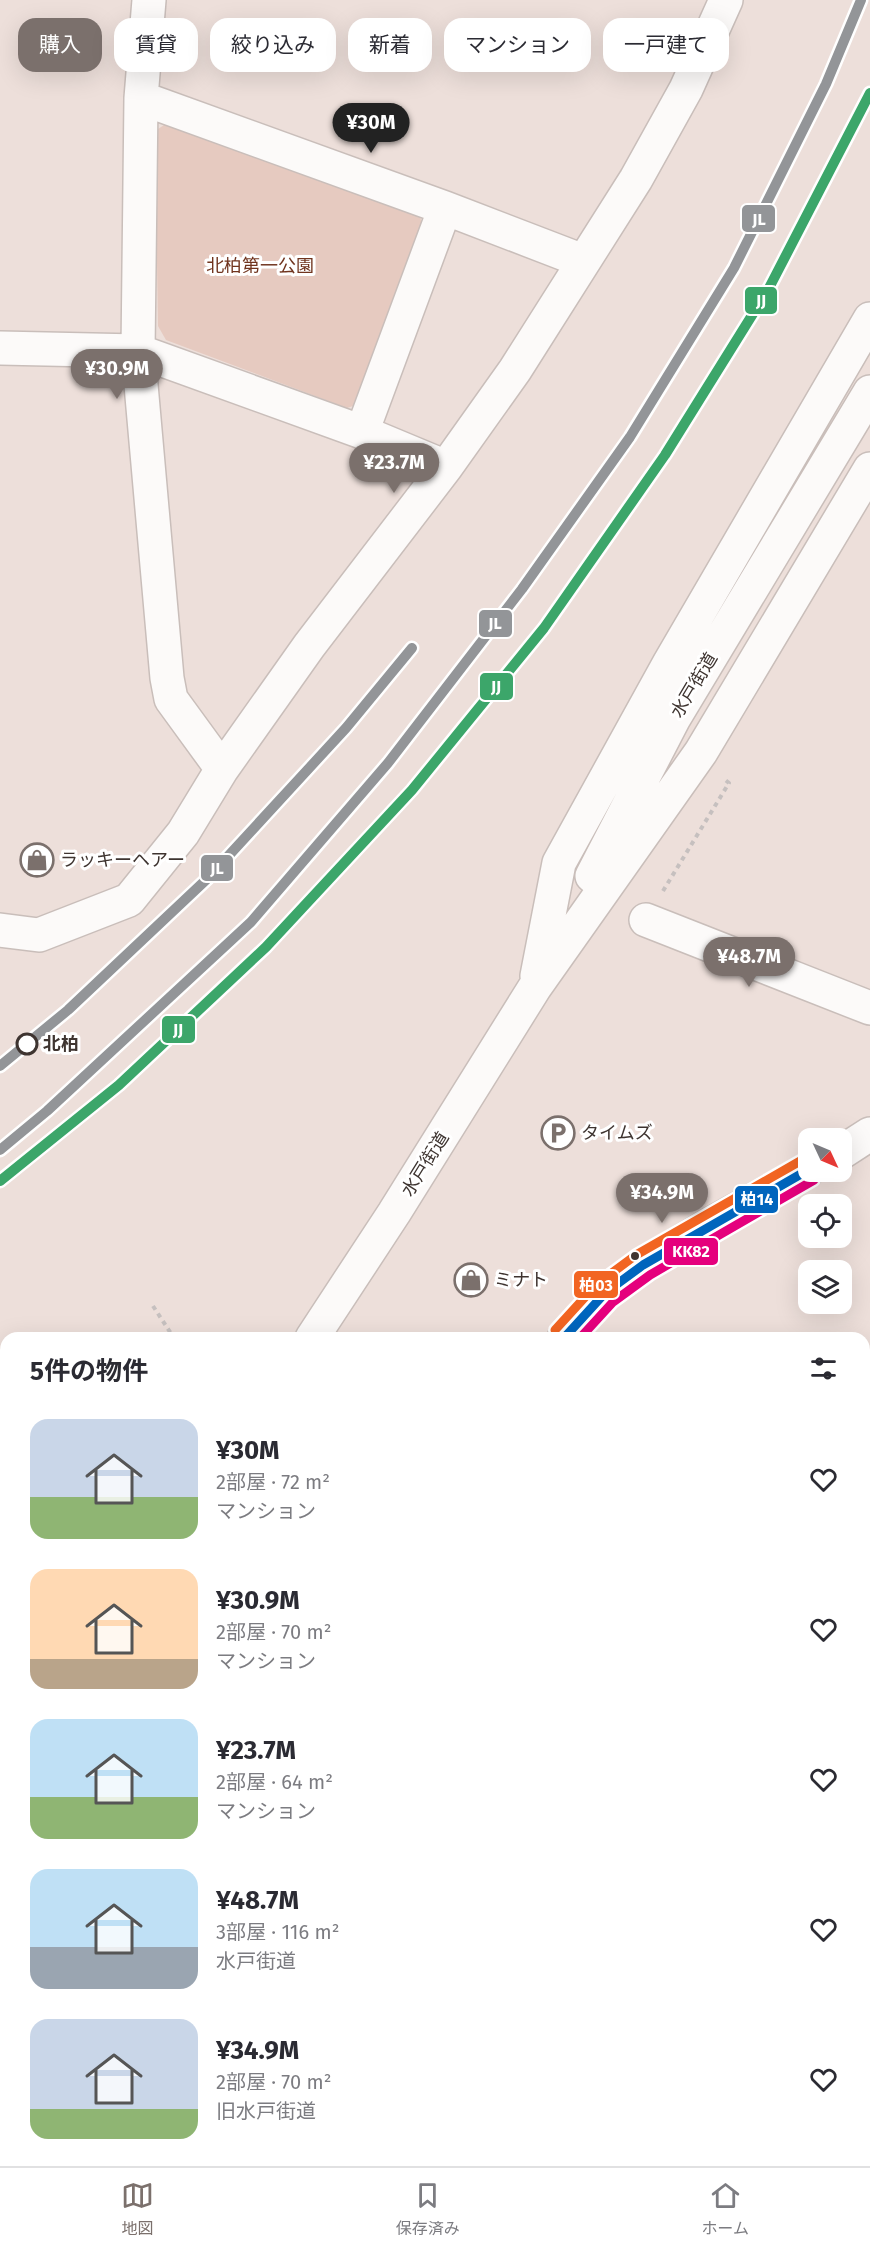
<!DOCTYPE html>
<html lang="ja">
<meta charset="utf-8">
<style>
:root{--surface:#fff;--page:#f7f7f7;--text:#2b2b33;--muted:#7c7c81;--line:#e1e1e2;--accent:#7b706c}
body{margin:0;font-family:"Fira Sans","Noto Sans JP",sans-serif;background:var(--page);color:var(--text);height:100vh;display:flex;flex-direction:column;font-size:22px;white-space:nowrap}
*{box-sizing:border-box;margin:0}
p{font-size:20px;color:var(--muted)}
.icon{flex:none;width:33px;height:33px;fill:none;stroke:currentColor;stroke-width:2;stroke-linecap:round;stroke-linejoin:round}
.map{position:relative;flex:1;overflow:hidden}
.side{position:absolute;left:0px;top:1332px;width:870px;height:834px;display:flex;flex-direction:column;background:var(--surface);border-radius:18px 18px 0 0;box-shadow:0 6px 24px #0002}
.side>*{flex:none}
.hud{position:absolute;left:18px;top:18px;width:834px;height:54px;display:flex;gap:12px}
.needle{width:39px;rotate:134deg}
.fabs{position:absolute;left:798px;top:1128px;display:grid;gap:12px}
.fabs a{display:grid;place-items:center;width:54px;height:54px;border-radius:12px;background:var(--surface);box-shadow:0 6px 24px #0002;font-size:30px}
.price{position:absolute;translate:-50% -51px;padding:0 14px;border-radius:21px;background:var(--accent);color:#fff;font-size:20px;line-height:39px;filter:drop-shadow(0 2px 3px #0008)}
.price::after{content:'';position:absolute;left:50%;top:36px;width:18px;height:14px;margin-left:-9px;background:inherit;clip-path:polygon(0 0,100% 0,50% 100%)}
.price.on{background:#222;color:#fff}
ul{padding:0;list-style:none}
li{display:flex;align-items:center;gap:18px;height:150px;padding:0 30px}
li span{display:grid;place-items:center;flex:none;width:168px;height:120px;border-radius:18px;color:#555}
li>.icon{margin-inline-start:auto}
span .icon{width:72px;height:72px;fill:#fffc;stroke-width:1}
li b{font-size:26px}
h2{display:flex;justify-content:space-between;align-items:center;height:72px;padding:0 30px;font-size:26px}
.pill{padding:0 21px;border-radius:18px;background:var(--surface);box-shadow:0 6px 24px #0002;font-size:21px;line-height:54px}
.pill.on{background:var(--accent);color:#fff}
.dock{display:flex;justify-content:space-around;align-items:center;height:84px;border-top:2px solid var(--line);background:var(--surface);font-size:16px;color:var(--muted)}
.dock a{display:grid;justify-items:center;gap:3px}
.dock .on{color:var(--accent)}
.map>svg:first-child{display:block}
.green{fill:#e6cac0}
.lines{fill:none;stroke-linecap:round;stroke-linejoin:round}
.service-casing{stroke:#c9beba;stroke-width:22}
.minor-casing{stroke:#c9beba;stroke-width:36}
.tertiary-casing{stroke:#c9beba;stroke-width:36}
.trunk-casing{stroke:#c9beba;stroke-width:36}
.path{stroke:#c6c0bf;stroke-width:4;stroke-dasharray:4.5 4.5;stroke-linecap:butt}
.service{stroke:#fcfaf9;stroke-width:20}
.minor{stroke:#fcfaf9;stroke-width:33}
.tertiary{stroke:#fcfaf9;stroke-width:33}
.trunk{stroke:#fcfaf9;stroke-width:33}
.bus-1-casing{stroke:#fff;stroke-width:14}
.bus-2-casing{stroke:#fff;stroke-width:14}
.bus-3-casing{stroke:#fff;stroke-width:14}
.bus-1{stroke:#0065bd;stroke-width:9}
.bus-2{stroke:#e5007d;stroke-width:9}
.bus-3{stroke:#f26522;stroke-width:9}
.rail-1-casing{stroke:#fff;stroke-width:15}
.rail-1{stroke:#3ca66a;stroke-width:10}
.metro-1-casing{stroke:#fff;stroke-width:15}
.metro-1{stroke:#939598;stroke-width:10}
.stop-dot{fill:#fff;stroke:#3e3430;stroke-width:3}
.bus-dot{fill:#3e3430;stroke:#fff;stroke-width:2}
.labels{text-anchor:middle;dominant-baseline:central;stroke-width:6;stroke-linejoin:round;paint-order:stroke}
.park-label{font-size:18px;fill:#70341e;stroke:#fff}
.street-label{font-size:18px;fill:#3e3430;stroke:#fff}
.poi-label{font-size:18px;fill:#3e3430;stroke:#fff;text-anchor:start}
.stop-label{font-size:18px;font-weight:bold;fill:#3e3430;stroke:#fff;text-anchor:start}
.line-badge{stroke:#fff;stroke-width:2}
.badge-label{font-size:16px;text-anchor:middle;font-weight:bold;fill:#fff}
</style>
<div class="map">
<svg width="870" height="2166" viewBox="0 0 870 2166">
<rect width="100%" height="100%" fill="#eddfda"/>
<path class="green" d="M167 123 420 217 425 233 362 403 347 408 166 340 158 326 155 131Z"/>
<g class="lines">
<defs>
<path id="service" d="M0 1446H6
M0 1592 6 1583"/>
<path id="minor" d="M149 0 141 98 138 351 167 678 171 699 222 769
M141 98 445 208 583 261
M0 348 138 351 362 432 446 467
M362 432 445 208
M646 920 870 1008
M0 930 39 935 129 900 183 833 222 769 309 646 446 467 515 370 636 179 686 89 726 0
M864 1595 870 1593
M864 1863H870
M864 2018H870"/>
<path id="tertiary" d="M842 1152 870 1134
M564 1338 605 1293 643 1265 713 1223 808 1170
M0 2074 6 2078
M222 2160 244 2166
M312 2166 314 2160"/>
<path id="trunk" d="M592 876 674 718 870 392
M537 976 559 863 670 662 870 319
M312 1338 394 1213 535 987 701 752 870 469
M0 1826 6 1816"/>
</defs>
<use href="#service" class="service-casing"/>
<use href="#minor" class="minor-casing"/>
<use href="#tertiary" class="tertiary-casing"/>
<use href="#trunk" class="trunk-casing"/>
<path class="path" d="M663 891 729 783 724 779
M153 1306 174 1338"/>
<use href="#service" class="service"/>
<use href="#minor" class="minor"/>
<use href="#tertiary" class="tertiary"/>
<use href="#trunk" class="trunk"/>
<defs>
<path id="bus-1" d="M564 1338 605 1293 643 1265 808 1170"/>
<path id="bus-2" d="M580 1338 613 1302 650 1275 814 1180"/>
<path id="bus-3" d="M555 1330 597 1284 636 1255 802 1160"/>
</defs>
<use href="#bus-1" class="bus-1-casing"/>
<use href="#bus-2" class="bus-2-casing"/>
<use href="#bus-3" class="bus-3-casing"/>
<use href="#bus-1" class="bus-1"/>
<use href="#bus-2" class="bus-2"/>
<use href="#bus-3" class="bus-3"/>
<defs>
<path id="rail-1" d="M0 1181 119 1085 266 947 412 790 544 628 665 455 769 288 870 93"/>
</defs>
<use href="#rail-1" class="rail-1-casing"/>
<use href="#rail-1" class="rail-1"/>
<defs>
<path id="metro-1" d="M0 1066 68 1010 208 878 346 728 412 648
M0 1150 47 1111 251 922 388 763 522 589 630 437 734 268 826 84 861 0"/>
</defs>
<use href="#metro-1" class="metro-1-casing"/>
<use href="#metro-1" class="metro-1"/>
</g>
<defs>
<symbol id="shop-ring" viewBox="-11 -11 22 22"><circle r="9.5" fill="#fff" stroke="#7b706c" stroke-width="1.5"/><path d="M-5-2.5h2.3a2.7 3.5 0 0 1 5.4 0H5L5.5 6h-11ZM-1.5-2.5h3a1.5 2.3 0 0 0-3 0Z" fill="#7b706c"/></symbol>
<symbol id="parking-ring" viewBox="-11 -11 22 22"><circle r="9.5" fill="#fff" stroke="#7b706c" stroke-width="1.5"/><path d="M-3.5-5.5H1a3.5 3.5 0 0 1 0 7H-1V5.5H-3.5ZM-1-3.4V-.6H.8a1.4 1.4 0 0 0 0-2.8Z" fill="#7b706c"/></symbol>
</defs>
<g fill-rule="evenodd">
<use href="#shop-ring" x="18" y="841" width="38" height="38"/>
<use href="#parking-ring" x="539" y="1114" width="38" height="38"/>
<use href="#shop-ring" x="452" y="1261" width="38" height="38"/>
</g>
<circle class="stop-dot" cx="27" cy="1044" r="10"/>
<circle class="bus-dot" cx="635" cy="1256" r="5"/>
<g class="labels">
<g class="park-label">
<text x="260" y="266">北柏第一公園</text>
</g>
<g class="street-label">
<text transform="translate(694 685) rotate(-59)">水戸街道</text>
<text transform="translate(425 1164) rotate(-58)">水戸街道</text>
</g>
<g class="poi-label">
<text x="60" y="860">ラッキーヘアー</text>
<text x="581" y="1133">タイムズ</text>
<text x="494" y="1280">ミナト</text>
</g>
<g class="stop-label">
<text x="43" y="1044">北柏</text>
</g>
</g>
<g class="line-badge">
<rect x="741" y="204" width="35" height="29" rx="6" fill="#939598"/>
<rect x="744" y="286" width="34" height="29" rx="6" fill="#3ca66a"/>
<rect x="478" y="609" width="35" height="29" rx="6" fill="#939598"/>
<rect x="479" y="672" width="35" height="29" rx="6" fill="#3ca66a"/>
<rect x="200" y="854" width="34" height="28" rx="6" fill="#939598"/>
<rect x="161" y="1015" width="35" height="29" rx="6" fill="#3ca66a"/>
<rect x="734" y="1185" width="45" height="29" rx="6" fill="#0065bd"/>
<rect x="663" y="1237" width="56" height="29" rx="6" fill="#e5007d"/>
<rect x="573" y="1270" width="46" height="29" rx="6" fill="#f26522"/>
</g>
<g class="badge-label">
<text x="759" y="225">JL</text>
<text x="761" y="306">JJ</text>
<text x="495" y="629">JL</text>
<text x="496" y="692">JJ</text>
<text x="217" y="874">JL</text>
<text x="178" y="1035">JJ</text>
<text x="757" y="1205">柏14</text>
<text x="691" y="1257">KK82</text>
<text x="596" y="1291">柏03</text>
</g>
</svg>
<div class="fabs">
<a><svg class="needle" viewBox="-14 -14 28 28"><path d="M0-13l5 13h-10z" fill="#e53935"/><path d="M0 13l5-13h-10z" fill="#7c7c81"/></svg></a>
<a><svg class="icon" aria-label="locate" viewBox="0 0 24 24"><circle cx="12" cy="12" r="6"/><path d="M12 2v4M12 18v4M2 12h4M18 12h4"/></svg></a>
<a><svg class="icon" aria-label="layers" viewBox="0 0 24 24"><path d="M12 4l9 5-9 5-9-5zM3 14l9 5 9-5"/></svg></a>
</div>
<b class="price on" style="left:371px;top:154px">¥30M</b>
<b class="price" style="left:117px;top:400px">¥30.9M</b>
<b class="price" style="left:394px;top:494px">¥23.7M</b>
<b class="price" style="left:749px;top:988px">¥48.7M</b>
<b class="price" style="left:662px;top:1224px">¥34.9M</b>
<div class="hud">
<a class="pill on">購入</a>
<a class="pill">賃貸</a>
<a class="pill">絞り込み</a>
<a class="pill">新着</a>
<a class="pill">マンション</a>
<a class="pill">一戸建て</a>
</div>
<section class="side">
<h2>5件の物件<svg class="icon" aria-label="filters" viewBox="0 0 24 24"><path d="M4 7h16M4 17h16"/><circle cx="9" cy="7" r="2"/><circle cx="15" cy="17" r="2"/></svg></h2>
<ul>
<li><span style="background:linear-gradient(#c9d6e8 65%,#8fb573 0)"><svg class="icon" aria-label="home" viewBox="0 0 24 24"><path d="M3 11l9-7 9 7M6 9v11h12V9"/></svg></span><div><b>¥30M</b><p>2部屋 · 72 m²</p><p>マンション</p></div><svg class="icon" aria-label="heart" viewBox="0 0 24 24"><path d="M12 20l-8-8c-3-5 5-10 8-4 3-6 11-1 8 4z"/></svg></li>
<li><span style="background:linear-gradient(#ffd9b3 75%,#b9a48a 0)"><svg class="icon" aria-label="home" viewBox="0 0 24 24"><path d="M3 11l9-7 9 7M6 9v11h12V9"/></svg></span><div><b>¥30.9M</b><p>2部屋 · 70 m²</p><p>マンション</p></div><svg class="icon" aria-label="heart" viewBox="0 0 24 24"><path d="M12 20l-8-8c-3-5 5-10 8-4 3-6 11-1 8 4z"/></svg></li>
<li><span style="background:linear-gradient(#bfe0f5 65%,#8fb573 0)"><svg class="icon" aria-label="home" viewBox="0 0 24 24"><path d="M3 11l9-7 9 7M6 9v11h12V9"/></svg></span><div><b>¥23.7M</b><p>2部屋 · 64 m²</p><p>マンション</p></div><svg class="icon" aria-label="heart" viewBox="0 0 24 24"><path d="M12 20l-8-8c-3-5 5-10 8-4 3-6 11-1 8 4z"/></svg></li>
<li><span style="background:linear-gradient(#bfe0f5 65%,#9aa5b1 0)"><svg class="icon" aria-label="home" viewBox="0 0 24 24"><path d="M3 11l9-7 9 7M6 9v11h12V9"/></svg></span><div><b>¥48.7M</b><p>3部屋 · 116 m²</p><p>水戸街道</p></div><svg class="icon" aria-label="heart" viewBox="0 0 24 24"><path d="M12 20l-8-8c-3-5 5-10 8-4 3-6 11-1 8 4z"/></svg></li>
<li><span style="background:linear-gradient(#c9d6e8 75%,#8fb573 0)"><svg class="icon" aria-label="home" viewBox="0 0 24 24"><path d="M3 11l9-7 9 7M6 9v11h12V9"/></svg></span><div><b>¥34.9M</b><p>2部屋 · 70 m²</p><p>旧水戸街道</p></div><svg class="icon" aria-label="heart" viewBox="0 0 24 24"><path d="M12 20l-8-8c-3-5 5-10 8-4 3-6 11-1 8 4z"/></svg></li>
</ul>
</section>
</div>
<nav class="dock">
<a class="on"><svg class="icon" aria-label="map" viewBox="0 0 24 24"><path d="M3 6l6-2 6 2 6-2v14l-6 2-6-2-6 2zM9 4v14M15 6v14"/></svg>地図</a>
<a><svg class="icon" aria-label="saved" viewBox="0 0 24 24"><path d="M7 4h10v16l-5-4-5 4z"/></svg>保存済み</a>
<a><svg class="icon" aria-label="home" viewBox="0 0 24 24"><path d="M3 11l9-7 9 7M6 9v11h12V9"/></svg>ホーム</a>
</nav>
